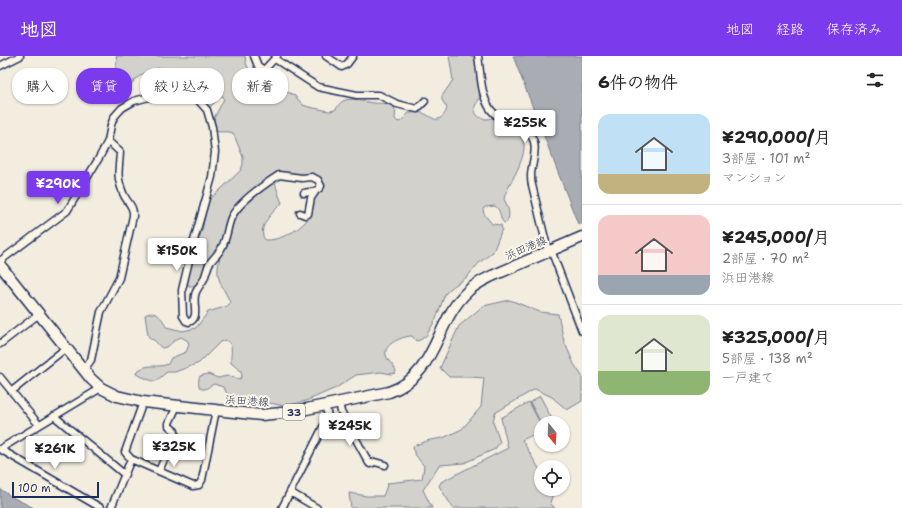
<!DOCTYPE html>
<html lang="ja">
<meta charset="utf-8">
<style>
:root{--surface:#fff;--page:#f6f6f6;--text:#222;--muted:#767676;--line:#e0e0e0;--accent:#7c3aed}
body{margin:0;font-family:"Shantell Sans","Klee One",sans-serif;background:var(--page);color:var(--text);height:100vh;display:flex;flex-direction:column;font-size:15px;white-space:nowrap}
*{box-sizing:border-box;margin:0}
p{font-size:13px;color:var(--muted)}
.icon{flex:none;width:22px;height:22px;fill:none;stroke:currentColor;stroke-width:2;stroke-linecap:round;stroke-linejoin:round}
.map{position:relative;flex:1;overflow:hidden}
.side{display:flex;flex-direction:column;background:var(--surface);width:320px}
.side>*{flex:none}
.banner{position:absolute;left:12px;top:12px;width:380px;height:36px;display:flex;gap:8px}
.needle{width:26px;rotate:162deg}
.tools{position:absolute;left:534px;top:360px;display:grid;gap:8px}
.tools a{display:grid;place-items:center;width:36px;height:36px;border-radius:50%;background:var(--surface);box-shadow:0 1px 3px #0004;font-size:20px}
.scale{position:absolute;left:12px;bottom:10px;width:87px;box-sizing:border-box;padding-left:4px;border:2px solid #1b2f5e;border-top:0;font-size:11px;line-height:14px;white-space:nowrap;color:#1b2f5e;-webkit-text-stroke:3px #fcf5e5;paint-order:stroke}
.price{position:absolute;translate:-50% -34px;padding:0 9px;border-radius:4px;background:#fff;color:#222;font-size:13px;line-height:26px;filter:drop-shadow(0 1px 2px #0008)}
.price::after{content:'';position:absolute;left:50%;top:24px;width:12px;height:9px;margin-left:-6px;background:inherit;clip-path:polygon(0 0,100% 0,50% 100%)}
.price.current{background:var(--accent);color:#fff}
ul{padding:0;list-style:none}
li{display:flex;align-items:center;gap:12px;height:100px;padding:0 16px}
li+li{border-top:1px solid var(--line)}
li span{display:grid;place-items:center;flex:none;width:112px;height:80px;border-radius:12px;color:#555}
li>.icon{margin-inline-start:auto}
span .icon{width:48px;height:48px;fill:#fffc;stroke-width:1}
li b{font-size:17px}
h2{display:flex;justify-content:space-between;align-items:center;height:48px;padding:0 16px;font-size:17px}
.chip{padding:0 14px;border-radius:16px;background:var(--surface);box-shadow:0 1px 3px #0004;font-size:14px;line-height:36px}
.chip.current{background:var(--accent);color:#fff}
header{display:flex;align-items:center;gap:24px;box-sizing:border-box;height:56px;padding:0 20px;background:var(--accent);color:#fff}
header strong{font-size:19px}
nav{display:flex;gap:22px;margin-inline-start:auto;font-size:14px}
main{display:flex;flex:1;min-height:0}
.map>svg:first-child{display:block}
.green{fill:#d3d1cc;stroke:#778095;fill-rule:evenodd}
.water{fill:#a9acb3;stroke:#707a91}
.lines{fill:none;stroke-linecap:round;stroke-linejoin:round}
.minor-casing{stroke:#1b2f5e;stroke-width:9}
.primary-casing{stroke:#1b2f5e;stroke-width:13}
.minor{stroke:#fcf5e5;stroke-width:6}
.primary{stroke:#fcf5e5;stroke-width:10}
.labels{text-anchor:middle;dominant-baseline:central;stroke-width:4;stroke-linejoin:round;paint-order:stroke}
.shield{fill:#fcf5e5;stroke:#5e6a86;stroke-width:1}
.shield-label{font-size:10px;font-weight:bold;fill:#1b2f5e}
.street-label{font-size:11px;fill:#1b2f5e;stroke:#fcf5e5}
</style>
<header>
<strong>地図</strong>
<nav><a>地図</a><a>経路</a><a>保存済み</a></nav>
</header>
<main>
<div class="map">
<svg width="582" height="452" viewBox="0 0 582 452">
<rect width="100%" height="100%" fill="#f3ede0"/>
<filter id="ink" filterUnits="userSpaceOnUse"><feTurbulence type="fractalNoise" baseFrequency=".025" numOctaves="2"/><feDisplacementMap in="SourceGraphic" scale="8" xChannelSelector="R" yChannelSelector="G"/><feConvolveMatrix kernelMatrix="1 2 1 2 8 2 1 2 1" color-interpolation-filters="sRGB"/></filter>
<g filter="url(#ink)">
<path class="green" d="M116 0H245L246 7 251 19 258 26 276 34 285 35 294 39 303 49 309 51 329 55 335 54C338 51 339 47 343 45 353 40 365 47 375 47 381 48 387 46 393 51 397 55 395 59 395 63L398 66 401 65 409 57C413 57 418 56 422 57 427 58 430 61 434 63 440 65 446 58 447 52L442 44V40L453 24 449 0H476L480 31 479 44C471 52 475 63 487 63 488 63 491 62 492 62 497 63 516 74 519 77 535 94 508 126 504 143 508 151 511 158 507 166L504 167C499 162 502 155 495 150L485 151 483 153 484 158 492 168 501 169 502 173 493 196 479 207 467 221 451 232 445 238 436 263 426 280 420 284 416 285 412 280C403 280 383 288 386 299 387 305 394 309 396 315L395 317 391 318 381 316 356 319 336 332 306 345 284 350 270 347 260 351 237 349 232 345 223 331 214 328C211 329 208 332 205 333 197 335 198 324 200 320L208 318 218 322 227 320 240 323 242 320 241 315 231 307C230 298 235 288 225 284L220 286 199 307 175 316H167L156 325H152L136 318 137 315C150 306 156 313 168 308L171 302 186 296 189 289 188 285 181 281C172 284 171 291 162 292 157 289 157 284 150 283L148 279 145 259C155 253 163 262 166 271L183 275 196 272 208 256 228 250 230 246C226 236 216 224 218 212 218 207 220 204 220 199 218 200 214 201 211 202 200 209 205 231 189 230L186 224 190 216 193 197 202 174 208 144 218 136 241 114 243 108V101L233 77C226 74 218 78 215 74L214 62 224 43 223 40H221L209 52 201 43 195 32C189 31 186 32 182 36L171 37 165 22V16L160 12C151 13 143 17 136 23 131 28 129 33 121 35 102 25 121 12 116 0ZM284 118 303 120 322 126 323 131 318 138 314 139C312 147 312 158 307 164 298 175 279 185 265 184 256 171 273 156 282 147 280 142 275 130 275 124Z
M510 244 540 256 558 258 564 285 574 308 582 320V345L567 354 552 341 535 333 495 357 493 366 500 386 495 393 464 407 439 409 423 434 432 452H351L349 437 367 440H383L388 427 422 423 424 410 414 397 413 390 430 384 443 382 462 373 481 351 484 322 470 321H449L440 312 459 270 483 250Z
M540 340 554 367H541L530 346Z
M529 346 541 369V375L522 384 541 416V433H551L553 437 550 447 555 452H453L439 430 441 426 508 392 501 362Z"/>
<path class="water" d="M513 0H582V168H578Z
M0 433 12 441 34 452H0Z"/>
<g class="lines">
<defs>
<path id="minor" d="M254 0 258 10 264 14 277 0
M326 0 342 11 347 8 353 0
M478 0C481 17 480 39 491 54 502 69 528 66 534 86 537 97 531 109 531 120 531 123 531 126 532 129L548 195
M275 3 318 31 357 39H379L397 48 417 53 425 45
M0 10 20 0
M264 14C264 22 272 26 278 27
M300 157 305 159 308 158 311 142 315 136
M551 194 582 275
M0 205 67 155 99 102 108 85 111 69 114 61 122 52 134 45 149 41H190L198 44 207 54 212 71 215 96 212 121 193 188 182 234 183 260 186 265 189 266C201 262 191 245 196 236 198 231 202 227 204 223 206 218 207 213 209 208 213 202 219 198 222 191 227 182 227 172 231 162 238 147 265 128 279 119L302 122 312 121 318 124 321 130C317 137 311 135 304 137
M0 288 39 258
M84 314 91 304 101 256 119 222 133 160C134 149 126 146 123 137 116 119 119 115 120 96L108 85
M0 321 39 369
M12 335 66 292
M143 346 125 396 131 403 193 430 199 429 202 424 216 354
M339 346 341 356 369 407 370 408 375 406 385 409
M54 360 124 418
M0 393 101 332
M0 393 101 452
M159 415 175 378V375L169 370V367L177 350
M290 436 317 452
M111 452 131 403
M282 452 327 363 328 360 325 349"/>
<path id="primary" d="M0 209 91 323 101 332 117 340 143 346 261 359 292 356 389 336C438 319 434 266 468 235 475 228 484 224 492 220L582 181"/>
</defs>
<use href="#minor" class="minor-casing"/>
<use href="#primary" class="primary-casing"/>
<use href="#minor" class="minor"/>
<use href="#primary" class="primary"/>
</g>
</g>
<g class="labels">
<rect class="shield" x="283" y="348" width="22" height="16" rx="3"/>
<g class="shield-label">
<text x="294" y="356">33</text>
</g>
<g class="street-label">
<text transform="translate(526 192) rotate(-23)">浜田港線</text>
<text transform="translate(247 345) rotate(4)">浜田港線</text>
</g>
</g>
</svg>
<div class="tools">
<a><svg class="needle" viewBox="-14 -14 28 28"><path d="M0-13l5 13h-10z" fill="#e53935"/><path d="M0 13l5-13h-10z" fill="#767676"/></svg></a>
<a><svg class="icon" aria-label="locate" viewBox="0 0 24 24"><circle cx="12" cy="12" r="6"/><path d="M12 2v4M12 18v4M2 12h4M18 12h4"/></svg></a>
</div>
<div class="scale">100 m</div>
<b class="price" style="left:525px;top:88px">¥255K</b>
<b class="price current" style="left:58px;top:149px">¥290K</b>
<b class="price" style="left:177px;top:216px">¥150K</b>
<b class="price" style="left:350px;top:391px">¥245K</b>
<b class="price" style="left:174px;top:412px">¥325K</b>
<b class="price" style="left:55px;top:414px">¥261K</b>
<div class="banner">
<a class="chip">購入</a>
<a class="chip current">賃貸</a>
<a class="chip">絞り込み</a>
<a class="chip">新着</a>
</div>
</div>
<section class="side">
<h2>6件の物件<svg class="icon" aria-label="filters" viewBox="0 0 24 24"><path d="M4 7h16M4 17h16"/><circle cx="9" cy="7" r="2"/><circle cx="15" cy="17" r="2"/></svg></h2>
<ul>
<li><span style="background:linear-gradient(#bfe0f5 75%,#c2b280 0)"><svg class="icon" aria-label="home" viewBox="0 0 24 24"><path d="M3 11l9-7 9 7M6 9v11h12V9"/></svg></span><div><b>¥290,000/月</b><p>3部屋 · 101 m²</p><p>マンション</p></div></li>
<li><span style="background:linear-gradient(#f6c9c9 75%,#9aa5b1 0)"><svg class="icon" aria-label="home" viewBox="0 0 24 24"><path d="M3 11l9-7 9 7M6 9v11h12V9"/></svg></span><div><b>¥245,000/月</b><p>2部屋 · 70 m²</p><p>浜田港線</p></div></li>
<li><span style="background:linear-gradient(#dfe7d0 70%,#8fb573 0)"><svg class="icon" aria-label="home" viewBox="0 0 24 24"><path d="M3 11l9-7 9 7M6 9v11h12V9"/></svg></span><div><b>¥325,000/月</b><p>5部屋 · 138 m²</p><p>一戸建て</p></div></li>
</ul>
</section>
</main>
